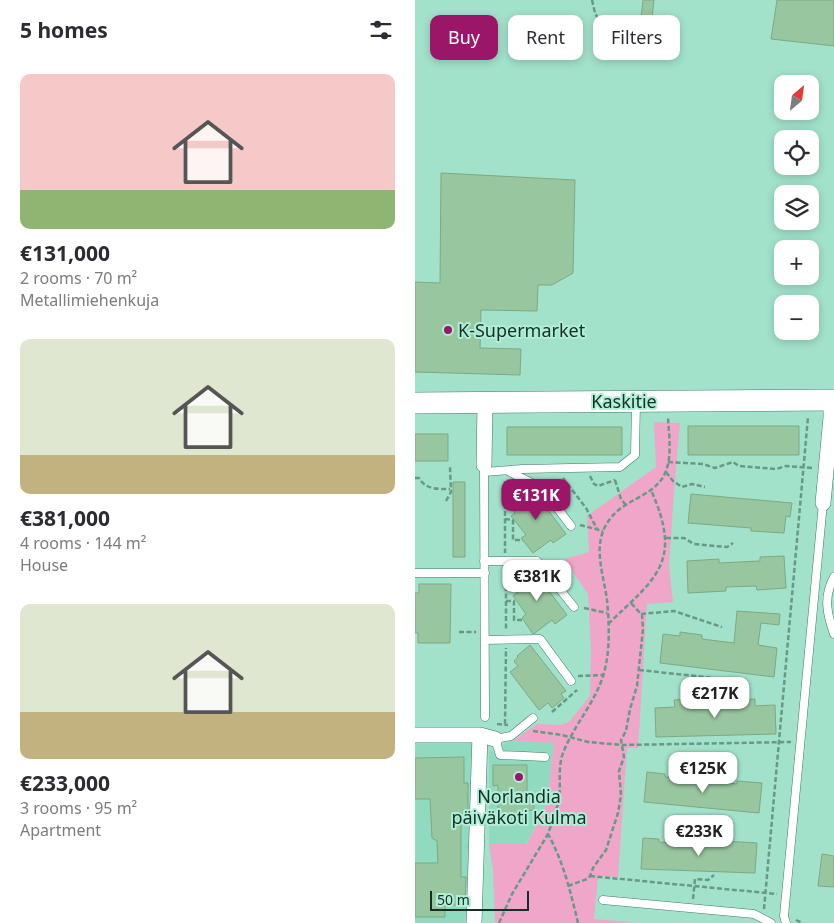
<!DOCTYPE html>
<meta charset="utf-8">
<style>
:root{--surface:#fff;--page:#f2f2f3;--text:#2b2b33;--muted:#7c7c81;--accent:#9b1669}
body{margin:0;font-family:"Noto Sans",sans-serif;background:var(--page);color:var(--text);height:100vh;display:flex;flex-direction:column;font-size:19px;white-space:nowrap}
*{box-sizing:border-box;margin:0}
p{font-size:16px;color:var(--muted)}
.icon{flex:none;width:28px;height:28px;fill:none;stroke:currentColor;stroke-width:2;stroke-linecap:round;stroke-linejoin:round}
.map{position:relative;flex:1;overflow:hidden}
.sheet{display:flex;flex-direction:column;background:var(--surface);width:415px}
.sheet>*{flex:none}
.banner{position:absolute;left:15px;top:15px;width:329px;height:45px;display:flex;gap:10px}
.needle{width:32px;rotate:29deg}
.fabs{position:absolute;left:359px;top:75px;display:grid;gap:10px}
.fabs a{display:grid;place-items:center;width:45px;height:45px;border-radius:10px;background:var(--surface);box-shadow:0 2px 8px #0003;font-size:25px}
.scale{position:absolute;left:15px;bottom:12px;width:99px;box-sizing:border-box;padding-left:5px;border:2px solid #152f26;border-top:0;font-size:14px;line-height:18px;white-space:nowrap;color:#152f26;-webkit-text-stroke:4px #afefd7;paint-order:stroke}
.price{position:absolute;translate:-50% -42px;padding:0 11px;border-radius:10px;background:#fff;color:#222;font-size:16px;line-height:32px;filter:drop-shadow(0 1px 2px #0008)}
.price::after{content:'';position:absolute;left:50%;top:30px;width:15px;height:11px;margin-left:-8px;background:inherit;clip-path:polygon(0 0,100% 0,50% 100%)}
.price.current{background:var(--accent);color:#fff}
ul{padding:0;list-style:none}
li{display:grid;align-content:center;gap:10px;height:265px;padding:0 20px}
li span{display:grid;place-items:center;height:155px;border-radius:10px;color:#555}
li>.icon{margin-inline-start:auto}
span .icon{width:90px;height:90px;fill:#fffc;stroke-width:1}
li b{font-size:21px}
h2{display:flex;justify-content:space-between;align-items:center;height:60px;padding:0 20px;font-size:21px}
.chip{padding:0 18px;border-radius:10px;background:var(--surface);box-shadow:0 2px 8px #0003;font-size:18px;line-height:45px}
.chip.current{background:var(--accent);color:#fff}
main{display:flex;flex:1;min-height:0}
.map>svg:first-child{display:block}
.built{fill:#90dabf}
.green{fill:#efa6c9}
.building{fill:#98c69f;stroke:#7ca984}
.lines{fill:none;stroke-linecap:round;stroke-linejoin:round}
.lane-casing{stroke:#3d7b66;stroke-width:9}
.street-casing{stroke:#3d7b66;stroke-width:16}
.secondary-casing{stroke:#3d7b66;stroke-width:22}
.path{stroke:#689886;stroke-width:2.5;stroke-dasharray:5 2.5;stroke-linecap:butt}
.lane{stroke:#fff;stroke-width:8}
.street{stroke:#fff;stroke-width:15}
.secondary{stroke:#fff;stroke-width:21}
.poi-dot{fill:#9b1669;stroke:#afefd7;stroke-width:2}
.labels{text-anchor:middle;dominant-baseline:central;stroke-width:4;stroke-linejoin:round;paint-order:stroke}
.poi-label{font-size:18px;fill:#152f26;stroke:#afefd7;text-anchor:start}
.street-label{font-size:18px;fill:#152f26;stroke:#afefd7}
</style>
<main>
<section class="sheet">
<h2>5 homes<svg class="icon" aria-label="filters" viewBox="0 0 24 24"><path d="M4 7h16M4 17h16"/><circle cx="9" cy="7" r="2"/><circle cx="15" cy="17" r="2"/></svg></h2>
<ul>
<li><span style="background:linear-gradient(#f6c9c9 75%,#8fb573 0)"><svg class="icon" aria-label="home" viewBox="0 0 24 24"><path d="M3 11l9-7 9 7M6 9v11h12V9"/></svg></span><div><b>€131,000</b><p>2 rooms · 70 m²</p><p>Metallimiehenkuja</p></div></li>
<li><span style="background:linear-gradient(#dfe7d0 75%,#c2b280 0)"><svg class="icon" aria-label="home" viewBox="0 0 24 24"><path d="M3 11l9-7 9 7M6 9v11h12V9"/></svg></span><div><b>€381,000</b><p>4 rooms · 144 m²</p><p>House</p></div></li>
<li><span style="background:linear-gradient(#dfe7d0 70%,#c2b280 0)"><svg class="icon" aria-label="home" viewBox="0 0 24 24"><path d="M3 11l9-7 9 7M6 9v11h12V9"/></svg></span><div><b>€233,000</b><p>3 rooms · 95 m²</p><p>Apartment</p></div></li>
</ul>
</section>
<div class="map">
<svg width="419" height="923" viewBox="0 0 419 923">
<rect width="100%" height="100%" fill="#a2e2ca"/>
<path class="built" d="M64 735 52 923H0V736Z
M95 741 139 743 132 803 111 844H74V752Z"/>
<path class="green" d="M239 422 265 423 259 492 254 566 258 602 232 604 223 748H212L203 877 183 876 179 919 215 922V923H80L78 871 74 844H112L132 803 139 743 98 741 122 724 145 725 154 722 175 696 176 652 173 594 149 559 174 552 172 516 241 467Z"/>
<path class="building" d="M228 0H239L234 47 223 46Z
M362 0H419V46L356 39Z
M26 173 160 180 158 273 137 285H123L122 311 66 310 65 348 106 349 105 375 0 372V282L25 283Z
M273 426H384V455H273Z
M92 427H207V455H92Z
M0 434H33V461H0Z
M38 482H50V557H38Z
M113 487 117 489 151 534 138 543 136 540 118 553 106 538 111 535 96 516 100 513 97 509 102 506 99 502 104 498 102 495Z
M276 494 377 503 375 517 371 516 369 533 336 531V528L273 523Z
M369 556 371 588 342 590 341 586 311 587V591L273 593 272 561 304 559V563L345 561V557Z
M114 567H116L152 615 140 624 137 620 120 633 118 634 107 618 111 614 98 596 102 593 100 590 103 587 100 582 105 578 103 575Z
M4 584H36L35 643H3V633H0V593H4Z
M322 611 365 614 364 625 346 623 343 645 362 648 359 677 245 663 248 634 265 636V632L287 635V639L319 643Z
M115 645 151 691 146 694 149 698 137 708 133 703 124 710 95 672 103 666 99 661 103 657 102 656Z
M283 699V707L308 706V700L340 699V706L360 705 361 734 241 737 240 708 260 707 259 700Z
M49 757V783H53V814H46V877H51L50 905H30V917H0V863H23L22 841 17 838 15 799H0V758Z
M78 765H112V795H119V810L110 811V823H83V785L78 786Z
M232 772 250 774V777L322 784V781L347 783 344 813 229 802Z
M228 838 244 839V842L308 845V841L342 843 340 873 226 869Z
M407 854 419 856V887L403 886Z"/>
<g class="lines">
<defs>
<path id="lane" d="M69 465 70 717
M93 471 127 488 156 526
M69 472 107 469 205 467 220 455 221 402
M69 561H122L159 607
M0 573H70
M419 577C408 597 412 614 419 634
M70 640 125 639 156 681
M118 718 96 736 80 739 85 755 130 757
M188 900 339 914 356 923
M371 923 369 916 408 503"/>
<path id="street" d="M69 465 70 402
M408 503 416 417V400
M0 735H65L80 739
M59 923 65 735"/>
<path id="secondary" d="M0 403 419 400"/>
</defs>
<use href="#lane" class="lane-casing"/>
<use href="#street" class="street-casing"/>
<use href="#secondary" class="secondary-casing"/>
<path class="path" d="M177 0 180 13 191 33 199 36
M253 462 288 464 300 468 318 462 324 466 361 469 371 466 397 468
M251 472 258 481 267 487 277 484 290 487
M175 476 179 484 183 486 200 480
M0 478H4C11 490 23 489 35 489
M148 478 171 508 182 529
M200 480 206 499 210 504
M90 481V553
M31 501 36 492 35 467
M90 519 98 520V540H108
M165 525 188 531
M251 538H269L279 544 300 546 312 547 318 543
M91 571V630
M91 601H99V620H108
M169 608 192 613
M226 614 259 611 307 627
M193 624C242 577 268 562 236 490
M44 632H61
M224 670 299 678 312 690
M163 676 188 675
M137 712 162 690
M82 724 93 725
M90 724 91 648
M118 731 147 735 173 742 207 745 376 742
M175 876 362 894
M153 886 172 879 175 876 178 868 191 850 203 813 206 795 204 771 209 757 206 740 211 731 215 709 222 686 228 629 227 615 215 602
M278 899 280 879 293 880 299 875
M349 909 393 417
M381 920 387 923
M84 923 97 894 133 834
M163 923C156 893 148 861 133 834 137 822 142 810 144 798 146 784 143 770 147 756 158 724 185 699 191 664 195 645 194 620 192 600 189 577 179 551 189 529 203 497 240 500 251 471 257 455 254 435 253 418"/>
<use href="#lane" class="lane"/>
<use href="#street" class="street"/>
<use href="#secondary" class="secondary"/>
</g>
<g class="poi-dot">
<circle cx="33" cy="330" r="5"/>
<circle cx="104" cy="777" r="5"/>
</g>
<g class="labels">
<g class="poi-label">
<text x="43" y="330">K-Supermarket</text>
<text x="104" y="796" text-anchor="middle">Norlandia<tspan x="104" dy="21">päiväkoti Kulma</tspan></text>
</g>
<g class="street-label">
<text x="209" y="401">Kaskitie</text>
</g>
</g>
</svg>
<div class="fabs">
<a><svg class="needle" viewBox="-14 -14 28 28"><path d="M0-13l5 13h-10z" fill="#e53935"/><path d="M0 13l5-13h-10z" fill="#7c7c81"/></svg></a>
<a><svg class="icon" aria-label="locate" viewBox="0 0 24 24"><circle cx="12" cy="12" r="6"/><path d="M12 2v4M12 18v4M2 12h4M18 12h4"/></svg></a>
<a><svg class="icon" aria-label="layers" viewBox="0 0 24 24"><path d="M12 4l9 5-9 5-9-5zM3 14l9 5 9-5"/></svg></a>
<a>+</a>
<a>−</a>
</div>
<div class="scale">50 m</div>
<b class="price current" style="left:121px;top:521px">€131K</b>
<b class="price" style="left:122px;top:602px">€381K</b>
<b class="price" style="left:300px;top:719px">€217K</b>
<b class="price" style="left:288px;top:794px">€125K</b>
<b class="price" style="left:284px;top:857px">€233K</b>
<div class="banner">
<a class="chip current">Buy</a>
<a class="chip">Rent</a>
<a class="chip">Filters</a>
</div>
</div>
</main>
